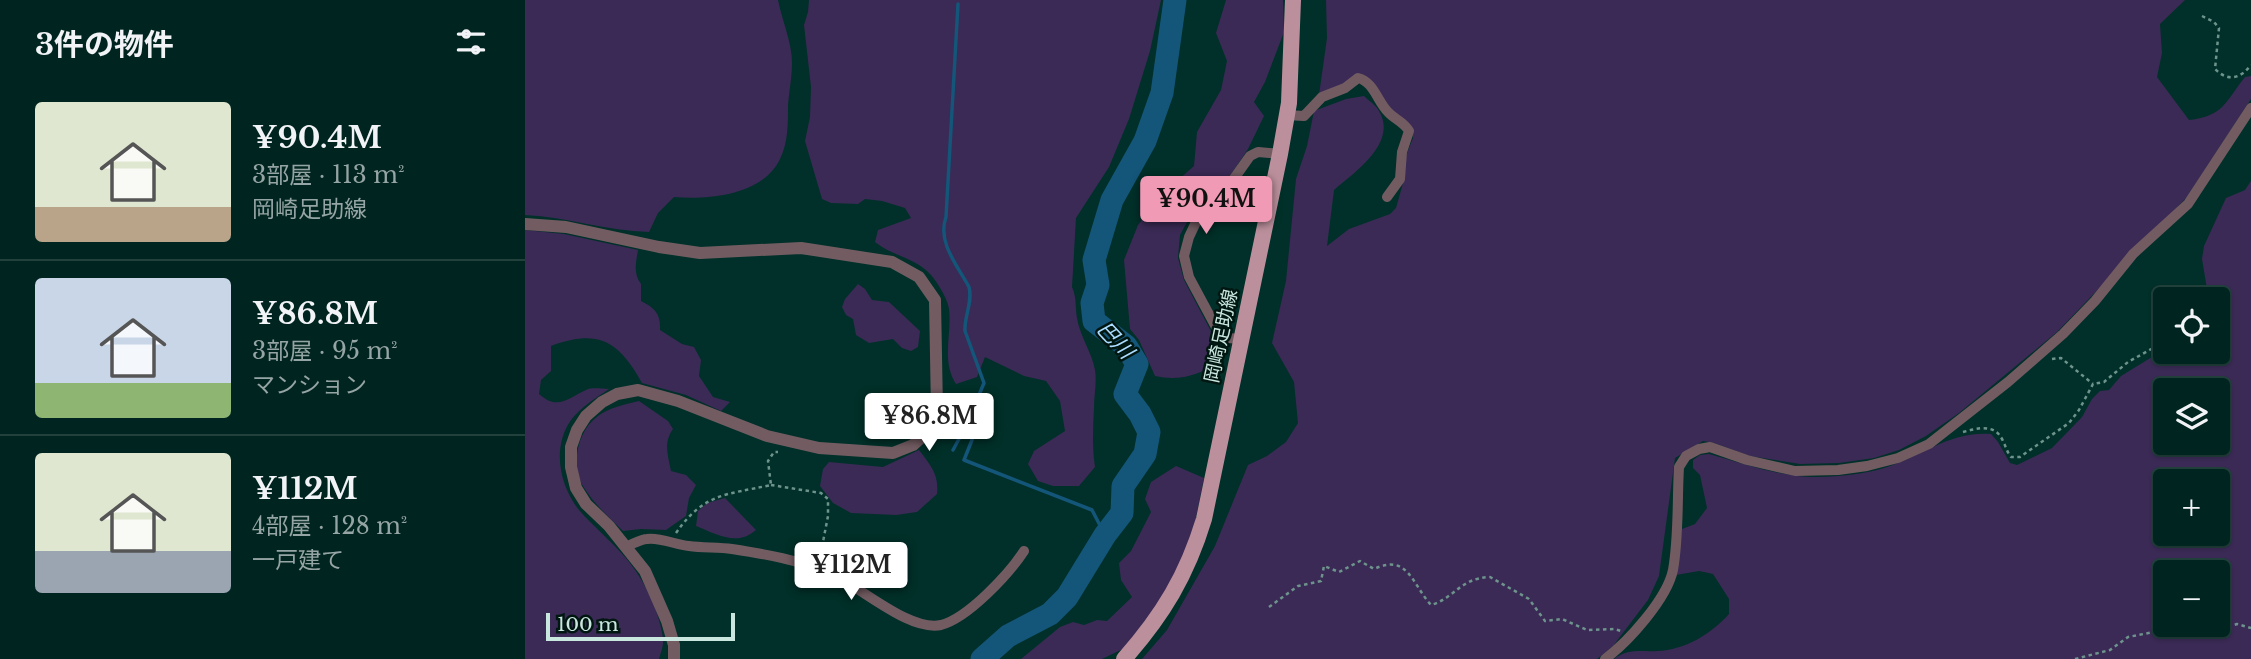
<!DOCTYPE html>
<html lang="ja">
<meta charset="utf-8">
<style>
:root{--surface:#00241f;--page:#0a2c28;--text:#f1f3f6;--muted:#95a4a4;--line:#22413d;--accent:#f09ab5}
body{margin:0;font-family:"Libre Baskerville","Noto Sans JP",serif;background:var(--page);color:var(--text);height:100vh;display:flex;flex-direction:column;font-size:26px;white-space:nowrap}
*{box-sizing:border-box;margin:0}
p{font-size:23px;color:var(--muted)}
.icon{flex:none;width:38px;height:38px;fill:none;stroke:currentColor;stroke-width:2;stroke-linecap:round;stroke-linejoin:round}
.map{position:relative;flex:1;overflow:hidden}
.side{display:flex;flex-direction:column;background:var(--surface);width:525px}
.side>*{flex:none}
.buttons{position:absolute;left:1628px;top:287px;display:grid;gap:14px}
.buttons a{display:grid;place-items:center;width:77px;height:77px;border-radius:7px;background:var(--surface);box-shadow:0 2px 5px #0004,0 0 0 2px var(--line);font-size:35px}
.scale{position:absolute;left:21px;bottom:18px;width:189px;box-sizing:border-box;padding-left:7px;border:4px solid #c9e6df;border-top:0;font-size:19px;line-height:24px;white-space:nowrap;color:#c9e6df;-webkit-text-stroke:5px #001611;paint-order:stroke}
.price{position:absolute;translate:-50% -60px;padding:0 16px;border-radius:7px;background:#fff;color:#222;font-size:23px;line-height:46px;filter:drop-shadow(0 2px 4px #0008)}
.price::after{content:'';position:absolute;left:50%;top:42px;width:21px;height:16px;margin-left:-10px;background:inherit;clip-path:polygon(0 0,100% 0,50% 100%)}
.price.active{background:var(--accent);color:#111}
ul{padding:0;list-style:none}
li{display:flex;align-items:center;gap:21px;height:175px;padding:0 35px}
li+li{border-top:2px solid var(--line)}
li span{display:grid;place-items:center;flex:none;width:196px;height:140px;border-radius:7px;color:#555}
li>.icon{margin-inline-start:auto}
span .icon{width:84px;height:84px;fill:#fffc;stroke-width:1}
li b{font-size:30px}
h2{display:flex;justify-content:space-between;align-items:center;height:84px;padding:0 35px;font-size:30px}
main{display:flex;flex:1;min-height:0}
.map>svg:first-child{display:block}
.green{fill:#3a2a55;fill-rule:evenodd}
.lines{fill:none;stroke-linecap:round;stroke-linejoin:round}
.stream{stroke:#14557a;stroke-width:3.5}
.river{stroke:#14557a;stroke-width:23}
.path{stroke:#6d938c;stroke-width:2.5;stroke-dasharray:3.5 3.5;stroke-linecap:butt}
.minor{stroke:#725c62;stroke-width:10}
.tertiary{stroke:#725c62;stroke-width:12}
.primary{stroke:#bb909c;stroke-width:16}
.labels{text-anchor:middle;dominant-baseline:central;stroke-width:5;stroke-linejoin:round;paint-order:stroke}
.street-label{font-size:19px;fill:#c9e6df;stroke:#001611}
.water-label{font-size:21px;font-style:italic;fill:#abdcff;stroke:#001611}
</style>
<main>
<section class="side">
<h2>3件の物件<svg class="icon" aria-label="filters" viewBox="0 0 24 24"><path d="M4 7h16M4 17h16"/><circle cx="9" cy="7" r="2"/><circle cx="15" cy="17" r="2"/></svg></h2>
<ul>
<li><span style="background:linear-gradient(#dfe7d0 75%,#b9a48a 0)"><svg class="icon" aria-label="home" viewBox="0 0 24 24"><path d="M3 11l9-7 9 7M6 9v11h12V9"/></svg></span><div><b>¥90.4M</b><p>3部屋 · 113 m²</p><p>岡崎足助線</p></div></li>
<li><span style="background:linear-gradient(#c9d6e8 75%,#8fb573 0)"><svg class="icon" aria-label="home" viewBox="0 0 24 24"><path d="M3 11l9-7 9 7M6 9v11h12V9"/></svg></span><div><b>¥86.8M</b><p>3部屋 · 95 m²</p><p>マンション</p></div></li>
<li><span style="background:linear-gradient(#dfe7d0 70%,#9aa5b1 0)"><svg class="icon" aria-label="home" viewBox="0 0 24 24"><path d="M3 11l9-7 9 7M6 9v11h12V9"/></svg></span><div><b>¥112M</b><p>4部屋 · 128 m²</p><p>一戸建て</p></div></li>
</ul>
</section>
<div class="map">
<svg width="1726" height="659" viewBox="0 0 1726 659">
<rect width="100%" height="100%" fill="#003029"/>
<path class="green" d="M0 0H253C257 20 267 43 267 63 267 77 264 92 263 106 263 124 263 143 255 159 238 195 184 200 149 197L133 213 124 232C82 231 42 217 0 215Z
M284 0H636L625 51 604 119 584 167 551 218 547 287C552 298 550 307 552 318 555 337 567 352 570 370 572 382 569 395 569 408 568 428 567 447 570 467L554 486H528L513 481 503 464 509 451 540 431 535 401 521 381 499 376 460 357 452 377 431 384C416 361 427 334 424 309 423 299 412 282 406 275 391 258 367 256 350 242L353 230 386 218 380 208 357 201 340 199 333 204 306 203 297 199 280 141 285 117 286 87 279 25 283 12Z
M701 0H758L759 32 740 82 729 102 739 116 723 149 703 179 668 211 655 235 653 258 659 280 689 337 694 362C674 376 653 381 630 376L614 340 605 329 599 260 613 225 636 195 669 166 672 132 696 90 702 61 691 33Z
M801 0H1660L1635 24 1637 53 1632 77 1664 120C1699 116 1700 102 1720 77L1726 76V99L1662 197 1532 332 1434 413 1401 436 1374 450 1349 458 1314 463 1275 464 1225 456 1189 443 1178 441 1150 458 1134 576 1123 600 1088 646 1072 659H617L642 630 690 546 723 465 742 456 761 442 773 423 769 382 747 343 761 281 771 179 782 146 789 111 821 99 839 96C843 100 851 105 854 111 873 143 830 172 809 190L802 246 824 229 865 214 871 208 880 176 879 161 888 138 886 128 868 111 845 81 822 82 794 95 802 38Z
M1726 181V659H1089C1104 648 1115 652 1132 651 1160 650 1186 634 1204 614V599L1188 574 1174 571 1151 575 1157 529 1170 524 1182 508 1175 475 1168 468V460L1175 455 1184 454C1213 462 1244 473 1273 476 1298 479 1336 475 1359 468 1398 456 1424 431 1466 434L1473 442 1485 463 1492 465 1527 448 1557 417 1567 399 1575 391 1584 390 1596 376 1640 349V352H1692V299H1680L1683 295 1677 259 1679 246 1701 198 1720 190ZM1640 390H1692V443H1640ZM1640 481H1692V534H1640ZM1640 572H1692V625H1640Z
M0 230 39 234 113 250C111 263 108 273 116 284V301C130 308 136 314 135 330L157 344 169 347 176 360 174 376 188 397 205 402 196 411 161 395 117 383C93 340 73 329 26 346V371L16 380 14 394C33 411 43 398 61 390 67 387 77 389 84 389 71 398 56 407 46 420 27 447 34 485 54 510 68 526 85 540 99 556 118 577 134 610 138 638 139 645 136 652 134 659H0Z
M333 284 340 289 347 300 364 302 395 331 393 347 386 351 377 348 368 339 344 343 331 335 328 319 321 315 317 307 320 299Z
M114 401 143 421 148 429C138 443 143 455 146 471L161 475 171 485 164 498 161 516 141 530 116 529 98 531C84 517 68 503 58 486 45 464 53 430 73 416 83 408 101 404 114 401Z
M394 450C406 466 414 474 412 494L392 512 371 515 326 513 308 503 295 486 298 469 304 462 358 467Z
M651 466 679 478 664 552 649 593 604 646 577 659H496L535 627 548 622 559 625 572 620 582 621 607 597 596 580 594 563 606 551 626 512 620 499 626 482Z
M200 498 231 530C212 547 191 534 171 526L173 511 182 503Z"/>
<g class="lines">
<path class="stream" d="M433 4 421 217C412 242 432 265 444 287 448 302 439 316 440 331L459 383 441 426H449L447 440 439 460 567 510 580 535
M428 450 441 426"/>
<path class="river" d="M457 659 483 636 525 614 542 597 580 535 597 513 598 486 620 454 624 432 615 414 600 394 612 364 601 346 569 321 567 303 573 285 569 260 587 200 620 141 637 93 650 0"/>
<path class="path" d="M1677 16 1689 22 1694 28 1690 69C1703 82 1715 79 1726 65
M1673 299 1677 287
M1527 359 1536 358 1568 384
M1438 432C1453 428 1470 423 1478 441 1481 447 1482 452 1486 457H1495L1544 423 1554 410 1568 384 1579 382 1603 362 1630 347 1640 337
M246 485 296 493 303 499V516L297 547 305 562
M151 533C179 493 200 495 246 485L243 461 249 452H253
M744 607 773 586 796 581 799 566 814 572 835 561 849 569C883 553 887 584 906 605 930 598 935 578 965 577L1004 599 1020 621 1037 619 1062 630 1089 629 1096 631
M1683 625 1696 629 1712 624 1726 628
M1550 659 1585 650 1603 637 1629 632 1640 625"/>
<path class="minor" d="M761 115 779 116 797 97 820 88 833 78C849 82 852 101 863 112 869 119 879 122 884 131L877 152 875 179 862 197
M716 339 703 338 693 331 664 277 659 256 664 237 672 220 703 187 725 156 733 152 755 154
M102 546C108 544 116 539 122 539 135 537 151 545 164 546 178 548 193 547 207 549 240 554 275 560 306 574 335 586 384 632 416 625 443 618 484 574 499 551
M1080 659C1103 642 1142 599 1148 570 1154 536 1152 500 1154 467L1161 456 1174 449 1185 447 1222 460 1270 471 1313 470 1342 466 1373 458 1404 444 1483 382 1538 334 1570 301 1608 254 1663 204 1726 108"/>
<path class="tertiary" d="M0 224 41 227 134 247 175 253 276 248 367 262 394 277 410 300 412 411 399 435 388 445 368 453 294 448 242 436 153 401 113 390 92 394 77 402 61 416 52 430 46 447V467L51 488 61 504 84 526 120 571 142 621 149 645V659"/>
<path class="primary" d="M599 659C638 615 662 575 679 519L755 154 764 103 768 0"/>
</g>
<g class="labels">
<g class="street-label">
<text transform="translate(696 336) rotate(-78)">岡崎足助線</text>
</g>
<g class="water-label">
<text transform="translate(590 340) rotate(47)">巴川</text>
</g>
</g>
</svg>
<div class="buttons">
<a><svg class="icon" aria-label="locate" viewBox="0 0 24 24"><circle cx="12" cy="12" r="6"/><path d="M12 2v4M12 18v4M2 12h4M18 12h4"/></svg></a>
<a><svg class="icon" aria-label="layers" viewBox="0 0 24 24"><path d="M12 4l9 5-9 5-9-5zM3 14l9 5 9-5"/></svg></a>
<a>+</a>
<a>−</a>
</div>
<div class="scale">100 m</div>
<b class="price active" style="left:681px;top:236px">¥90.4M</b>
<b class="price" style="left:404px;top:453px">¥86.8M</b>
<b class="price" style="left:326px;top:602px">¥112M</b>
</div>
</main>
